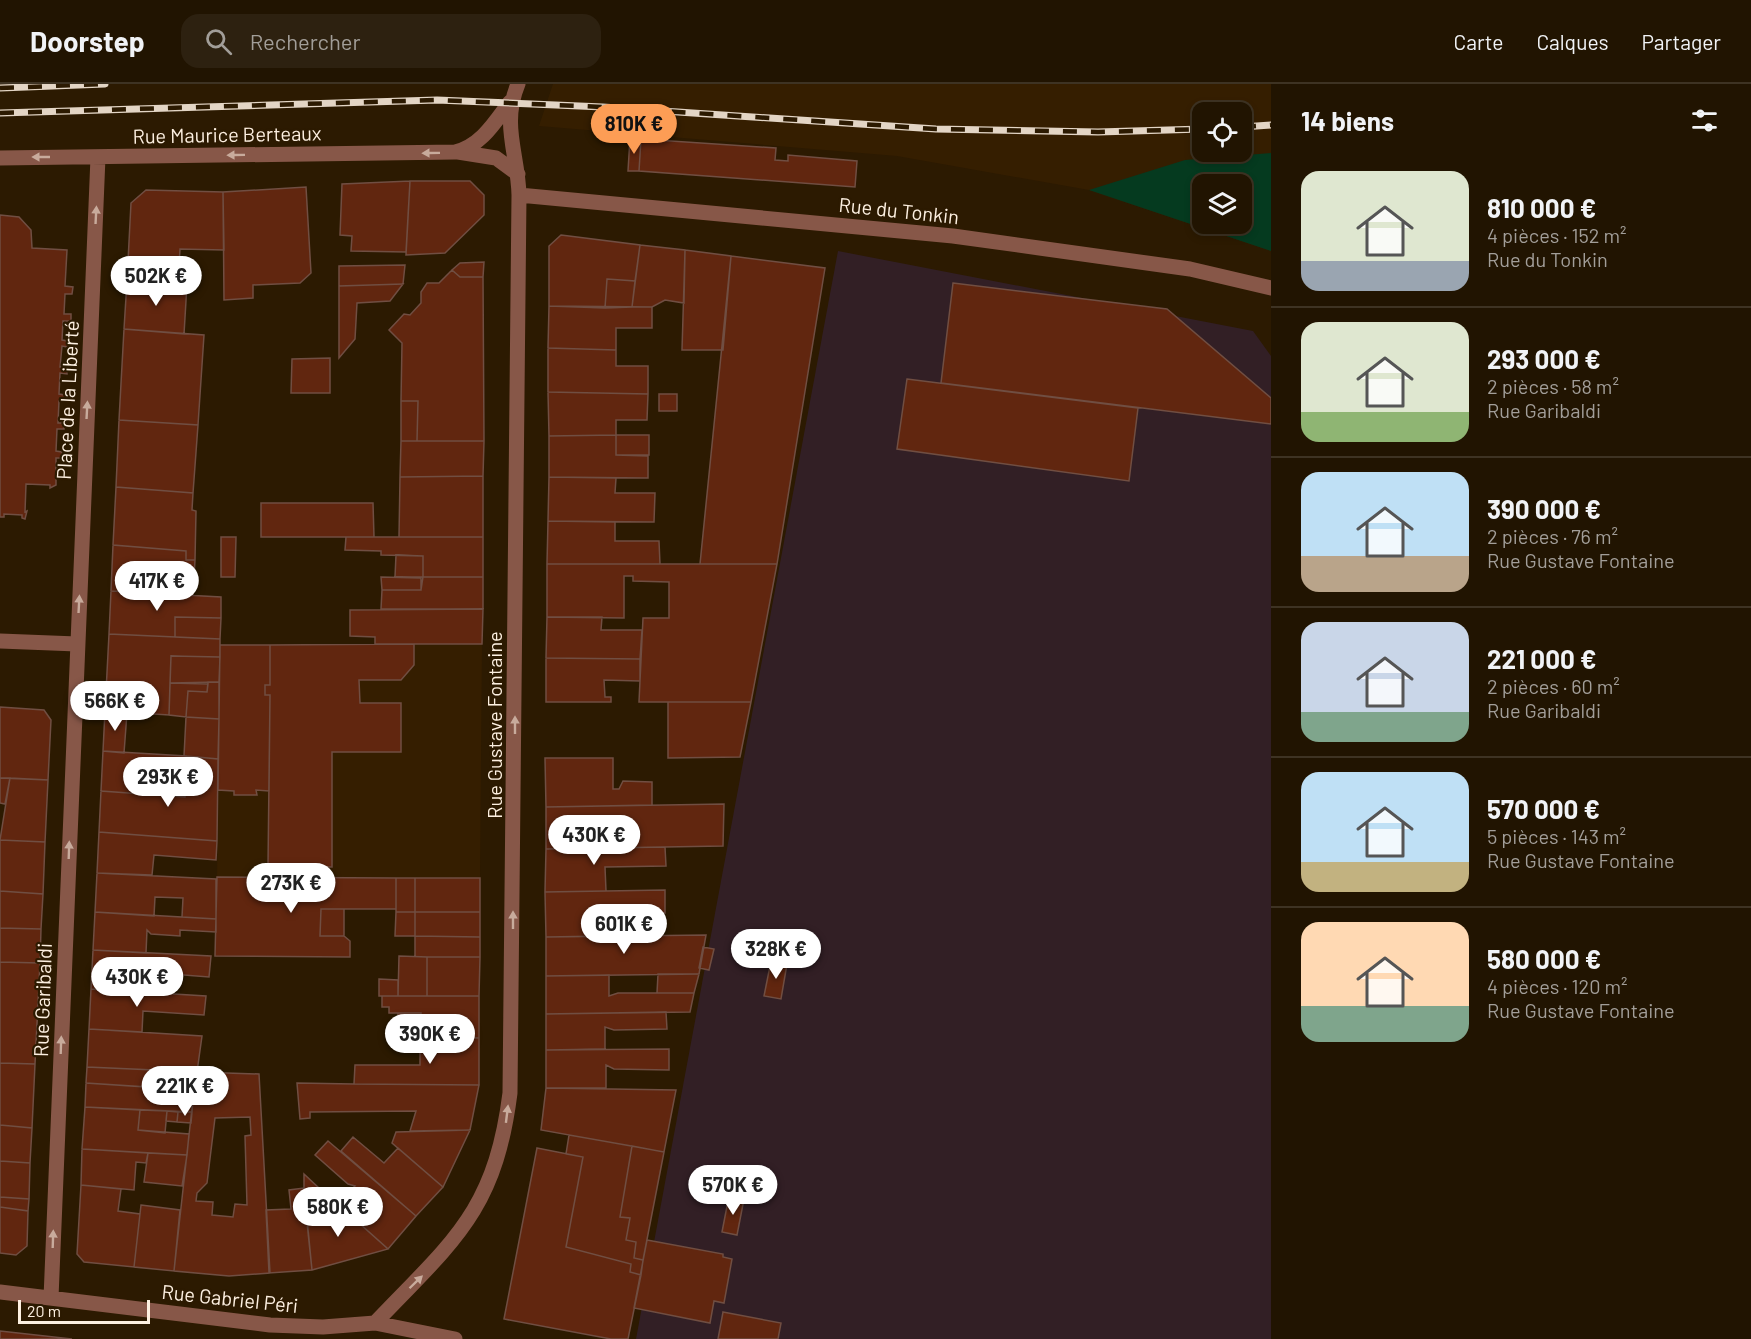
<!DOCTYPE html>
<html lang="fr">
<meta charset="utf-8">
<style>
:root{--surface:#211401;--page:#2d2110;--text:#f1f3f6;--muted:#a29e99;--line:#3e3323;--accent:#fd9d55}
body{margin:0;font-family:Barlow,sans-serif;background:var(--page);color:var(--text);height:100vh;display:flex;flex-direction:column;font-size:22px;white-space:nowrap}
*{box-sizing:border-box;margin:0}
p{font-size:20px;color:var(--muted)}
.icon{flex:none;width:33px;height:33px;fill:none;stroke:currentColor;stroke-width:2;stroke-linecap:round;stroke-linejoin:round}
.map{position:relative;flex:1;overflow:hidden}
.side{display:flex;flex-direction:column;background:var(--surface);width:480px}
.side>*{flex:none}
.fabs{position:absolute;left:1192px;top:18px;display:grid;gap:12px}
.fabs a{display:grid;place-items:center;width:60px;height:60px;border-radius:12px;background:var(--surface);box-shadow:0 3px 9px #0003,0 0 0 2px var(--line);font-size:30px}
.scale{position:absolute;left:18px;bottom:15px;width:132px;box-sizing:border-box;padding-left:6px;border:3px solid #fdf0e1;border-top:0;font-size:16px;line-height:21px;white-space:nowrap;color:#fdf0e1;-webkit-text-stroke:4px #2c1a01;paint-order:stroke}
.price{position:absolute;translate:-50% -51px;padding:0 14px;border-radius:21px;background:#fff;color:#222;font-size:20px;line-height:39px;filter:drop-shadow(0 2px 3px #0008)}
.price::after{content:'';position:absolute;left:50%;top:36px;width:18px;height:14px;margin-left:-9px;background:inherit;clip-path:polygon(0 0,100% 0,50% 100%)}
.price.on{background:var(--accent);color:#111}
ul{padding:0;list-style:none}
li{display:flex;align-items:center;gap:18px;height:150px;padding:0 30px}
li+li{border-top:2px solid var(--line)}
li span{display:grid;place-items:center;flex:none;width:168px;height:120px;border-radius:18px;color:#555}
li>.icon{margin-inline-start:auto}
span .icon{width:72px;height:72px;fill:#fffc;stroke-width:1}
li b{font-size:26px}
h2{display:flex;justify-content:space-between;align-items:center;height:72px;padding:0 30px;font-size:26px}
header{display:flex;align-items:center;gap:36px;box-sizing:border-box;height:84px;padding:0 30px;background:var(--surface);border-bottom:2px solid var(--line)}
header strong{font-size:28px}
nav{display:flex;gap:33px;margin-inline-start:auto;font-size:21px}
.search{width:420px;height:54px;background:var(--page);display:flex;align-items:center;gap:15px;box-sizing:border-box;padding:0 21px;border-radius:18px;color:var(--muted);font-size:22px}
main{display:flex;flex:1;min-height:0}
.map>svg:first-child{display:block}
.built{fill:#351e00;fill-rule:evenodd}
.industrial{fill:#321f25}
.green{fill:#053a1f;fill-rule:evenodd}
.building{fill:#61260f;stroke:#704e42;stroke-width:1.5;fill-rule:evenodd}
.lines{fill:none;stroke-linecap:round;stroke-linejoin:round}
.minor{stroke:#875748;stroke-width:15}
.rail-casing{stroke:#e3d5c5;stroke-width:7}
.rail{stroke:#2c1a01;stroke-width:4.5;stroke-dasharray:14;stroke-linecap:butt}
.oneway{fill:#c8ab9c}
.labels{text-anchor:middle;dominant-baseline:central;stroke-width:4.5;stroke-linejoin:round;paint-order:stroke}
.street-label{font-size:20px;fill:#fdf0e1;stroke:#2c1a01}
</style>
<header>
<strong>Doorstep</strong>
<div class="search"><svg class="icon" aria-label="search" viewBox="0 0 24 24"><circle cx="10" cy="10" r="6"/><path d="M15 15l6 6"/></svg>Rechercher</div>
<nav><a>Carte</a><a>Calques</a><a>Partager</a></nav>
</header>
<main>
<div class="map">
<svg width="1271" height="1255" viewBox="0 0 1271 1255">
<rect width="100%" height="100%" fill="#2c1a01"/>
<path class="built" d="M553 0H1271V167L1089 106 897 72 539 42ZM1203 28H1242V68H1203ZM1203 100H1242V140H1203Z
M482 560 480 794 217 793 220 561Z"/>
<path class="industrial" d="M838 167 1253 247 1271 272V1255H636Z"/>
<path class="green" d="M1271 69V167L1089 106 1185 76ZM1203 100H1242V140H1203Z"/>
<path class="building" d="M630 54 641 55 639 87H628Z
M641 55 776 64 775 76 788 77V71L857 77 855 103 639 87Z
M410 97H470L484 111V131L445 169 406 171Z
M410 97 406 168 351 167 352 152 340 151 342 100Z
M306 103 311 189 300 199 253 201V214L224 216 223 108Z
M146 106 223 108 224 166 180 165 178 199 127 197 131 119Z
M0 131 19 133 31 146 32 164 67 166 65 202 73 203 72 210H65L64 230H71V237H63L62 256 68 257V263L62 262 60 283H67V290L60 289 59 310 65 311V317H59L58 339H64V345H57L56 367 62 368V374H56V401L50 404V401L26 400 25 428 27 427 25 435 22 434V431L4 430V433H0Z
M561 151 640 161 635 197 607 195 605 224 549 222V162Z
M640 161 685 166 684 219 665 216 652 223H632Z
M685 166 731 172 723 266H682Z
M731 172 825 184 777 480H700Z
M484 178 483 193H460L452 186 460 179Z
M405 181 403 200 339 202V182Z
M452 186 460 193H483L484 357H417L418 317H401L402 259 389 246 404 230 410 231 421 219V208L427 199H439Z
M607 195 635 197 632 223 605 224Z
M127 197 187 200 184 250 124 245Z
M953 199 1167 225 1271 314V340L941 299Z
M403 200 390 217 357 219 355 255 339 274V202Z
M549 222 652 223V244H616V266L548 264Z
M124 245 204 251 198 341 119 336Z
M548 264 616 266V282H648V310L548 308Z
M330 274V309H291L292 275Z
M907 295 1138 324 1129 397 897 365Z
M548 308 648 310 647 336H616V351L549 352Z
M659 310H677V327H659Z
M401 317H418L417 357H401Z
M119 336 198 341 193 409 116 403Z
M616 351H649V371H616Z
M616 351V371L648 372V394L549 393V352Z
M401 357H484L483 392 400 393Z
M483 392V453H399L400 393Z
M549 393 616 394 615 409H655L654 438 548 437Z
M116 403 193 409 192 426 196 427 195 476H186V467L113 461Z
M261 419H373L374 453H261Z
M548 437 615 438V457H659L660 480H547Z
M221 453H236L235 493H221Z
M346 453H483V493H423V472L381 471V467L345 466Z
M113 461 186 467V476H195L193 511 111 507Z
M396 471 423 472V493H395Z
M547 480H777L751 618H639L643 534H669V498L633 497V492H624V534L547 533Z
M381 493 421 494V506H382Z
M423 493H483V525H381L382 506H421Z
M111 507 221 513V534L175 533V553L109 550Z
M483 525 482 560H375V553L350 552V526Z
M175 533 221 534 220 555 175 553Z
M547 533H602L601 546H642L640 575 546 574Z
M109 550 220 555V573L171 572 169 631 105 627Z
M414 560V581L401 596H359L360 619H401V668H332V783L268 782 270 611H265V601H270V561Z
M220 561H270V601H265V611H270L269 707 256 706 257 711H234V707L218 706Z
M171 572 220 573 219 598 170 599Z
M546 574 640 575V597L604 596 605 613H611V618H546Z
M208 598H219V635L186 633 188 607 207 608Z
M170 599 208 600 207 608 188 607 186 633 169 631Z
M668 618H751L740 673 668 674Z
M0 623 44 626 51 636 48 696 0 694Z
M105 627 127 629 124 669 103 667Z
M186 633 219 635 218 675 184 672Z
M103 667 186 672 185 713 101 707Z
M186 672 218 675 217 757 99 748 101 707 185 713Z
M545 674H613V705H619L623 697 652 698V721L546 723Z
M0 694H10L5 720 0 719Z
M10 694 48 696 45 758 0 756Z
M724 720 723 762 546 765V723Z
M99 748 217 757 216 776 154 771 152 791 97 789Z
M0 756 45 758 43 810 0 807Z
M665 763 666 782 605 783 606 807 545 808 546 765Z
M274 782 326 783V790H275Z
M97 789 216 795V835L182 833 183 814 155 813 154 832 95 828Z
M217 793 396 794V825H321L320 852H344L350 857V873L215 872Z
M396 794H415V828H396Z
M415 794H480V828H415Z
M665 806V829H605V852L546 853 545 808Z
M0 807 43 810 41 845 0 844Z
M321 825H344V852H320Z
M95 828 216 835V848L180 846V852L151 850 147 846 146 869 93 866Z
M396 828H415V852H395Z
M415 828H480V853L415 852Z
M605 829H626V853L605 852Z
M0 844 41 845 40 879 0 878Z
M706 851 699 890 546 892V853Z
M415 852 480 853V873H415Z
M703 863 714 865 709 886 699 884Z
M93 866 211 872 209 893 145 888V909L91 905Z
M399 872 427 873V912H398Z
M427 873H480L479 912H427Z
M771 877 787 880 781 915 764 912Z
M0 878 40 879 35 980 0 979Z
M658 890H699L694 909H657Z
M609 891V912L618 909H694L690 928 546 930V892Z
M379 895 398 896V912H379Z
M91 905 206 912 204 931 143 927 142 948 89 945Z
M382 912H479V954L420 953 421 929H389V923H382Z
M666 928 667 945 614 946 605 943V965L546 966V930Z
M398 929H421L420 947 398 946Z
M89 945 202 952 197 988 259 990 270 1189 229 1192 174 1187 194 1006 175 1005 177 987 87 983ZM250 1033 251 1051 245 1052 247 1121 235 1120 233 1133 212 1131 213 1118 196 1117 197 1109 207 1099 215 1034Z
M420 953 479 954V1001L354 1000 355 981H420Z
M669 965V986L614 985 606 981V1004H546V966Z
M0 979 35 980 32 1044 0 1041Z
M87 983 177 987 175 1005 86 999Z
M86 999 194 1006 192 1028 85 1023Z
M297 999 354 1000 479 1001 470 1046 410 1047 416 1027 310 1028V1034L300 1035Z
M546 1004 676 1006 664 1068 541 1046Z
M85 1023 140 1026 138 1046 189 1050 187 1071 82 1065Z
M140 1026 167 1027 165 1049 138 1046Z
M167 1027 178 1028 177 1038 166 1037Z
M178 1028H192L191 1039 177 1038Z
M0 1041 32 1044 30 1079 0 1077Z
M470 1046 443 1103 392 1059 396 1048Z
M569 1051 632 1062 620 1133 630 1134 626 1156 636 1158 634 1174 643 1176 641 1191 630 1188 631 1180 566 1163 583 1073 566 1070Z
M353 1053 384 1079 398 1064 443 1103 416 1132 341 1067Z
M328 1057 416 1132 388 1165 339 1121 355 1102 348 1100 315 1071Z
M632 1062 664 1068 643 1176 634 1174 636 1158 626 1156 630 1134 620 1133Z
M537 1064 583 1073 566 1163 631 1180 630 1188 641 1191 628 1255H611L504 1235Z
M82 1065 148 1069 146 1079 136 1078 134 1106 81 1101Z
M148 1069 187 1071 182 1102 144 1098Z
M0 1077 30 1079 29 1115 0 1113Z
M304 1090 321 1106 305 1117 304 1104Z
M81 1101 121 1105 118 1127 140 1130 134 1183 84 1178 77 1170Z
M304 1104 312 1186 269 1189 266 1126 291 1125 289 1106Z
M729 1112 744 1115 737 1151 722 1148Z
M0 1113 29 1115 28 1127 0 1123Z
M141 1121 180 1126 174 1187 134 1183Z
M0 1123 28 1127 27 1162 16 1171 0 1169Z
M341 1123 388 1165 312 1186 306 1129Z
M647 1156 723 1170V1173L732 1175 724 1219 714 1217 710 1239 634 1224Z
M723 1228 781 1239 778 1255H718Z
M0 1247 72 1255H0Z"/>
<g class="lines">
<path class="minor" d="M458 68 496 74 518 90
M0 74 455 68C481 62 495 38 510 18
M519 111 953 152 1190 185 1271 204
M0 557 77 560
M0 1208 270 1241 323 1243 375 1239 455 1255
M51 1214 98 73
M375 1239C453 1157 495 1128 510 1009L519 111C518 70 501 41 518 0"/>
<defs>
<path id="rail" d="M0 4 105 0
M0 29 437 16 603 23 936 45 1098 48 1203 45
M1242 43 1271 41"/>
</defs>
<use href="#rail" class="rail-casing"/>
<use href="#rail" class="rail"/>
</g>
<defs><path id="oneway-solid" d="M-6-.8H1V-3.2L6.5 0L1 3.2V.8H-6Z" transform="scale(1.5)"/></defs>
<g class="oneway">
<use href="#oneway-solid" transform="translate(431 69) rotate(179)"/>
<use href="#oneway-solid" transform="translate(236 71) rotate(179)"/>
<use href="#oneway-solid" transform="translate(41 73) rotate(180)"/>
<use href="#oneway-solid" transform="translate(96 131) rotate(-87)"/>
<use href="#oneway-solid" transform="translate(87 326) rotate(-87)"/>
<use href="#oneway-solid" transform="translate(79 520) rotate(-87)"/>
<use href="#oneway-solid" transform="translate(515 641) rotate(-90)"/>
<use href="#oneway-solid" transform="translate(69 766) rotate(-88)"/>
<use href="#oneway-solid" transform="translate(513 836) rotate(-90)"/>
<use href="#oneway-solid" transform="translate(61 961) rotate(-88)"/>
<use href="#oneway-solid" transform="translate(507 1030) rotate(-83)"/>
<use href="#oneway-solid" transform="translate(53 1155) rotate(-88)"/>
<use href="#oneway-solid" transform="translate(416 1198) rotate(-44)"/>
</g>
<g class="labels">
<g class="street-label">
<text transform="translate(227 50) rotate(-1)">Rue Maurice Berteaux</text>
<text transform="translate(899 126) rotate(6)">Rue du Tonkin</text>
<text transform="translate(67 316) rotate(-87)">Place de la Liberté</text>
<text transform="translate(494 641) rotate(-90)">Rue Gustave Fontaine</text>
<text transform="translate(42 916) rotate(-88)">Rue Garibaldi</text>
<text transform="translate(230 1214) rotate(6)">Rue Gabriel Péri</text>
</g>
</g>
</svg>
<div class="fabs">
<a><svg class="icon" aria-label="locate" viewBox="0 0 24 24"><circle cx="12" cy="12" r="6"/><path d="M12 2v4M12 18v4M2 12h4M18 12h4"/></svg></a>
<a><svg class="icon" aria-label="layers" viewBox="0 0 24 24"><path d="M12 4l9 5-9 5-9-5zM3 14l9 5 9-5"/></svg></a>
</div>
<div class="scale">20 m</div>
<b class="price on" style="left:634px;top:71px">810K €</b>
<b class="price" style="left:156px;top:223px">502K €</b>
<b class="price" style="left:157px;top:528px">417K €</b>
<b class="price" style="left:115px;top:648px">566K €</b>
<b class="price" style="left:168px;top:724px">293K €</b>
<b class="price" style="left:594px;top:782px">430K €</b>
<b class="price" style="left:291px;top:830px">273K €</b>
<b class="price" style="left:624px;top:871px">601K €</b>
<b class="price" style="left:776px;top:896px">328K €</b>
<b class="price" style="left:137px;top:924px">430K €</b>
<b class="price" style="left:430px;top:981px">390K €</b>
<b class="price" style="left:185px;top:1033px">221K €</b>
<b class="price" style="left:733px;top:1132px">570K €</b>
<b class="price" style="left:338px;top:1154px">580K €</b>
</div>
<section class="side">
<h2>14 biens<svg class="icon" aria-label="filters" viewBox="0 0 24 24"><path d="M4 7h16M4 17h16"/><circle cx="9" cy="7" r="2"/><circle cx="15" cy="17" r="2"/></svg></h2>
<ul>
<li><span style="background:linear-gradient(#dfe7d0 75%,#9aa5b1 0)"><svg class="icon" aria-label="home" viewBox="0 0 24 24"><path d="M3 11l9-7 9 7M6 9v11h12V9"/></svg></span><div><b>810 000 €</b><p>4 pièces · 152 m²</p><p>Rue du Tonkin</p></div></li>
<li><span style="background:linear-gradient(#dfe7d0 75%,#8fb573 0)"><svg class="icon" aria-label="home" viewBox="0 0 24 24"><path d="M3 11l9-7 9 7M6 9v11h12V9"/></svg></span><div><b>293 000 €</b><p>2 pièces · 58 m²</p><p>Rue Garibaldi</p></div></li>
<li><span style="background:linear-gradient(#bfe0f5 70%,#b9a48a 0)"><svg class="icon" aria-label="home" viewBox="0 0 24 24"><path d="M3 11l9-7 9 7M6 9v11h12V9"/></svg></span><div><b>390 000 €</b><p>2 pièces · 76 m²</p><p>Rue Gustave Fontaine</p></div></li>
<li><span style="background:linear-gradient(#c9d6e8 75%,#7fa58c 0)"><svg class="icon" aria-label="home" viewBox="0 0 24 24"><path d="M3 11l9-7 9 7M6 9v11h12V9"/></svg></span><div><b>221 000 €</b><p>2 pièces · 60 m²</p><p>Rue Garibaldi</p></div></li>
<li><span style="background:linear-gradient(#bfe0f5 75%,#c2b280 0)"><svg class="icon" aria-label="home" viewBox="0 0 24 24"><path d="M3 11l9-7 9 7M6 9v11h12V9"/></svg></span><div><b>570 000 €</b><p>5 pièces · 143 m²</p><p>Rue Gustave Fontaine</p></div></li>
<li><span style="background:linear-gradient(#ffd9b3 70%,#7fa58c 0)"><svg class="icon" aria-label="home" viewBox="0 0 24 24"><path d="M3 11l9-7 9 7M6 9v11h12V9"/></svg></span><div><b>580 000 €</b><p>4 pièces · 120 m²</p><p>Rue Gustave Fontaine</p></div></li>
</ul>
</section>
</main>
